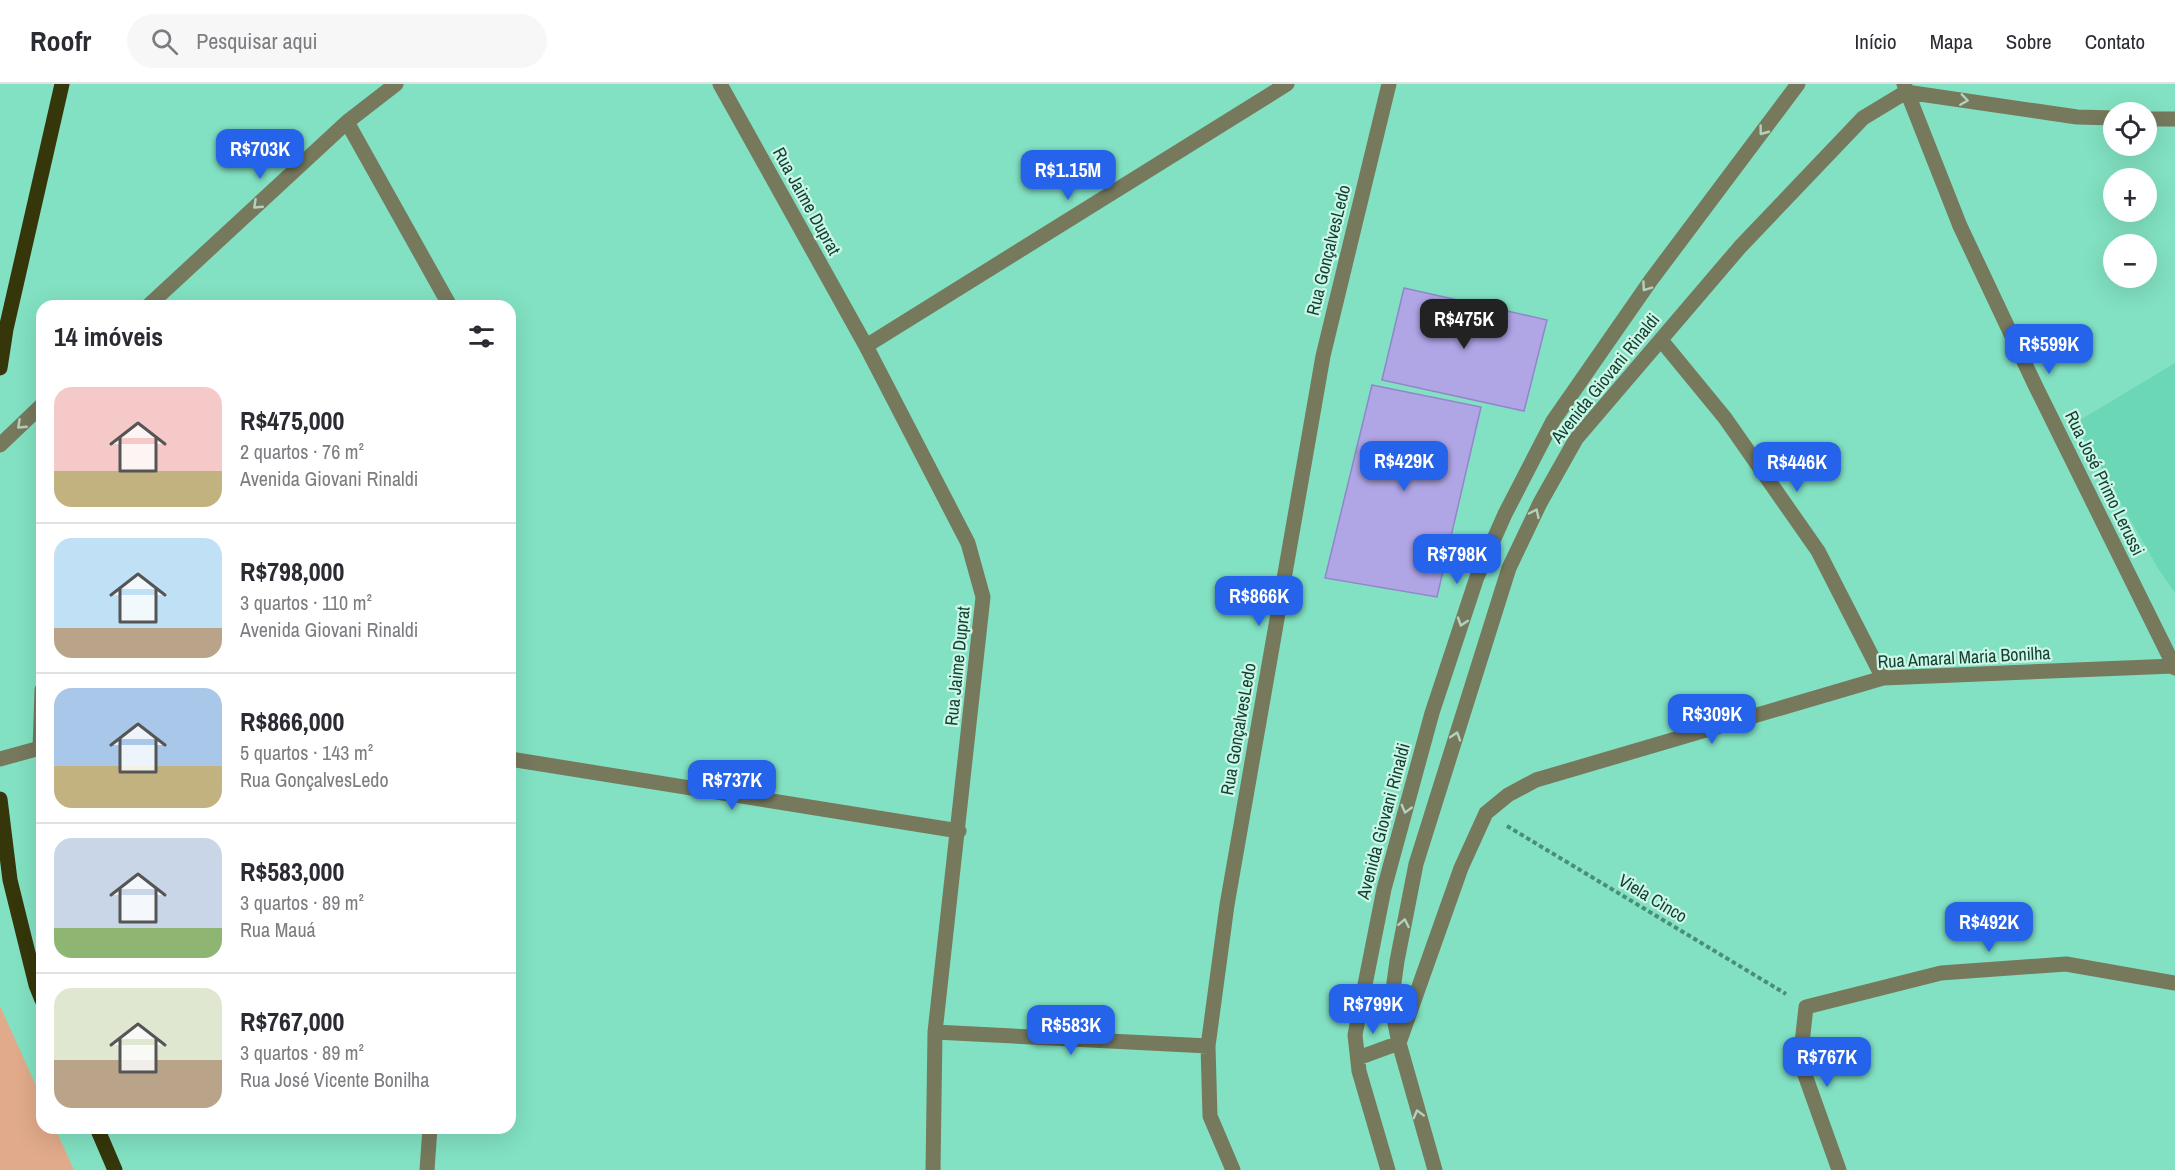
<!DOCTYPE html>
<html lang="pt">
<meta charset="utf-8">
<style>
:root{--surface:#fff;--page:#f7f7f7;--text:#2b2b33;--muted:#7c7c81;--line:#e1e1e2;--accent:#2563eb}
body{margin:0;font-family:"Archivo Narrow",sans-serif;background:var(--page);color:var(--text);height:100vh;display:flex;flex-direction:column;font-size:22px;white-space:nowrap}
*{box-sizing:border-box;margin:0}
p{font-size:20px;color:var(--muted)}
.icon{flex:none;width:33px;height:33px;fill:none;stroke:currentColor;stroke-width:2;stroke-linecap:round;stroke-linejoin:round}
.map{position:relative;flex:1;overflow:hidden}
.sheet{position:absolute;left:36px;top:216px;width:480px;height:834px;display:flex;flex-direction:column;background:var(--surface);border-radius:18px;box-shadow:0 6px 24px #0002}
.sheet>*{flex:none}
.controls{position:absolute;left:2103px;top:18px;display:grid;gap:12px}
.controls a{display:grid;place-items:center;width:54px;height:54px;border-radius:50%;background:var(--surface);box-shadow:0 6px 24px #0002;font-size:30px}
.price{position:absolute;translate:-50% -51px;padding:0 14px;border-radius:12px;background:var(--accent);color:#fff;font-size:20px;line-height:39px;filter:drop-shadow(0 2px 3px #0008)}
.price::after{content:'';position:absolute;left:50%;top:36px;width:18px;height:14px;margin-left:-9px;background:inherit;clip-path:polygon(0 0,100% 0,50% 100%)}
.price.selected{background:#222;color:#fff}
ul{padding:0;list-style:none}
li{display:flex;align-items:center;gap:18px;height:150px;padding:0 18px}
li+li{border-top:2px solid var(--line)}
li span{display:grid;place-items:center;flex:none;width:168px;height:120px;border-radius:18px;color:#555}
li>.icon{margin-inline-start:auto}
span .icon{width:72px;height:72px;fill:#fffc;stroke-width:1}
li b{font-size:26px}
h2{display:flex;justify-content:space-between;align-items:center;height:72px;padding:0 18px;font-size:26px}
header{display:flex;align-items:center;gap:36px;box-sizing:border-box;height:84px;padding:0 30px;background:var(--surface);border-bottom:2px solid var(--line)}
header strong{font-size:28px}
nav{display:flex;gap:33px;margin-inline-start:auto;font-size:21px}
.search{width:420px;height:54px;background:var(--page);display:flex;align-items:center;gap:15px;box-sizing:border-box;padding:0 21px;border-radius:33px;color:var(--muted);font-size:22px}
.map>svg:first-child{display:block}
.built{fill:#6cd7b6}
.green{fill:#e1aa8a}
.building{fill:#b0a6e6;stroke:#9186cb;stroke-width:1.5}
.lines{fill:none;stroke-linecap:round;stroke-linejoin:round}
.path{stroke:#4a8e78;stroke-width:4;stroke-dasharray:4.5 3;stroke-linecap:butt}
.minor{stroke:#77795d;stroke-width:15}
.major{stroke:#35360a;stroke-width:15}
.oneway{stroke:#b2d1be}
.labels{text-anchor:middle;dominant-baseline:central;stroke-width:4.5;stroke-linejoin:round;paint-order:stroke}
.street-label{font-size:18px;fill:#153e32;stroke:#cbf7e7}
</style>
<header>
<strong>Roofr</strong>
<div class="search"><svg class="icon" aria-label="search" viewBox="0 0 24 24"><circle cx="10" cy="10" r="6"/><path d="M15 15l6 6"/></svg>Pesquisar aqui</div>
<nav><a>Início</a><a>Mapa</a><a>Sobre</a><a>Contato</a></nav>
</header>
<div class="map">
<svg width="2175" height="1086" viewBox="0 0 2175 1086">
<rect width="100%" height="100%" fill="#82e1c2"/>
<path class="built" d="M2175 279V509L2159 486 2075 339Z"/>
<path class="green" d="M0 922 42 1015V1044H55L74 1086H0Z"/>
<path class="building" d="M1404 204 1547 236 1524 327 1382 296Z
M1372 301 1481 323 1437 513 1325 494Z"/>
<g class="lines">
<path class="path" d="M1507 742 1786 910"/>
<path class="minor" d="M720 0 866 262 968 459 983 513 935 948 933 1086
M1904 0 1960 142 2036 303 2175 584
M1906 8 2077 33 2114 34
M2146 35H2175
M347 38 450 222
M148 222 347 38 396 0
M1661 256 1725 334 1818 467 1883 594
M866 262 1287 0
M0 361 42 321
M0 675 40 664 42 606
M510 675 959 747
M935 948 1208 962
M1358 974 1399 959 1461 784 1486 729 1508 711 1536 696 1883 594 2174 582
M427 1086 430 1044
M1233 1086 1210 1032 1208 962 1227 821 1323 272 1389 0
M1388 1086 1359 987 1355 951 1384 805 1432 629 1477 493 1505 430 1553 337 1651 196 1798 0
M1435 1086 1399 959 1391 920 1397 877 1416 780 1509 484 1540 419 1576 355 1740 163 1863 34 1906 8
M1839 1086 1800 977 1806 923 1941 889 2066 880 2175 899"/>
<path class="major" d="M0 284 6 245 62 0
M0 715 10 796 36 901 42 916
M97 1044 115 1086"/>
</g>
<defs><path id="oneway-chevron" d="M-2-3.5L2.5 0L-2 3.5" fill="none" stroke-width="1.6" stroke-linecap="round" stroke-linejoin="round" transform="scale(1.5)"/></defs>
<g class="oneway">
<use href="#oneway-chevron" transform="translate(1964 16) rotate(8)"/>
<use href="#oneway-chevron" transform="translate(1763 47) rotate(127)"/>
<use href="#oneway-chevron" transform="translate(257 121) rotate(137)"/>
<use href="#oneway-chevron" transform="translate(1646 203) rotate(125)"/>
<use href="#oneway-chevron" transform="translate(21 341) rotate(137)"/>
<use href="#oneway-chevron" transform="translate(1535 429) rotate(-65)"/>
<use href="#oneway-chevron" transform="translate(1462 538) rotate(108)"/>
<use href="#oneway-chevron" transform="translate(1456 652) rotate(-72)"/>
<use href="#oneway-chevron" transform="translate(1406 725) rotate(105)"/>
<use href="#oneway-chevron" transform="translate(1404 839) rotate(-79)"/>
<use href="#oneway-chevron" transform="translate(1418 1030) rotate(-105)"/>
</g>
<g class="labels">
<g class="street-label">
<text transform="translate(807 117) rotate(61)">Rua Jaime Duprat</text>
<text transform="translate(1328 166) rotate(-76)">Rua GonçalvesLedo</text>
<text transform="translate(1605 294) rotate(-51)">Avenida Giovani Rinaldi</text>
<text transform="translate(2105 399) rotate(64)">Rua José Primo Lerussi</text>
<text transform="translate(1964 573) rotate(-3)">Rua Amaral Maria Bonilha</text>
<text transform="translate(957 582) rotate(-84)">Rua Jaime Duprat</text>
<text transform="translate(1238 645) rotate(-80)">Rua GonçalvesLedo</text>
<text transform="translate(1383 737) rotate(-75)">Avenida Giovani Rinaldi</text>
<text transform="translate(1653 814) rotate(31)">Viela Cinco</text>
</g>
</g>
</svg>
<div class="controls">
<a><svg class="icon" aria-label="locate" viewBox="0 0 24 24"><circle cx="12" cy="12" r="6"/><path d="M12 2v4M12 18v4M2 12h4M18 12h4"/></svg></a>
<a>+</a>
<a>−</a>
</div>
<b class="price" style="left:260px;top:96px">R$703K</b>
<b class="price" style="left:1068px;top:117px">R$1.15M</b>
<b class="price selected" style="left:1464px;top:266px">R$475K</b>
<b class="price" style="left:2049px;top:291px">R$599K</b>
<b class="price" style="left:1404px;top:408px">R$429K</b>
<b class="price" style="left:1797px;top:409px">R$446K</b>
<b class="price" style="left:1457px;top:501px">R$798K</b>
<b class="price" style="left:1259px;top:543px">R$866K</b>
<b class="price" style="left:1712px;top:661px">R$309K</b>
<b class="price" style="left:732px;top:727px">R$737K</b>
<b class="price" style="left:1989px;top:869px">R$492K</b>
<b class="price" style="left:1373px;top:951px">R$799K</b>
<b class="price" style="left:1071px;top:972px">R$583K</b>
<b class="price" style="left:1827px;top:1004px">R$767K</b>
<section class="sheet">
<h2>14 imóveis<svg class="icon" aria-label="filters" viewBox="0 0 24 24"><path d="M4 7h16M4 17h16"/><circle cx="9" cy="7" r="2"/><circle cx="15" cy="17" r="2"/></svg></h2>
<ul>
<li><span style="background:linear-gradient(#f6c9c9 70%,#c2b280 0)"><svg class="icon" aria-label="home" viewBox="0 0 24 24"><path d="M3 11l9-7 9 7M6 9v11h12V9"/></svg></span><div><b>R$475,000</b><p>2 quartos · 76 m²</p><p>Avenida Giovani Rinaldi</p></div></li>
<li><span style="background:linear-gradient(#bfe0f5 75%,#b9a48a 0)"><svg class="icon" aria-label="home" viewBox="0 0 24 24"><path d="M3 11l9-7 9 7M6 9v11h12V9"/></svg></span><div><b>R$798,000</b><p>3 quartos · 110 m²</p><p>Avenida Giovani Rinaldi</p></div></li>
<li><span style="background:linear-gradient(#a9c7e8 65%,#c2b280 0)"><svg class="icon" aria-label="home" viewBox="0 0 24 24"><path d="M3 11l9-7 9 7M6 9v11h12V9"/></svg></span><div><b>R$866,000</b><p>5 quartos · 143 m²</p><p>Rua GonçalvesLedo</p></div></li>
<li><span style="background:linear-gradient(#c9d6e8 75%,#8fb573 0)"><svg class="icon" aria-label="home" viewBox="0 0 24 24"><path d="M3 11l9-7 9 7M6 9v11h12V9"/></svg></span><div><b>R$583,000</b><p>3 quartos · 89 m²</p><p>Rua Mauá</p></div></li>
<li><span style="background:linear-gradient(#dfe7d0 60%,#b9a48a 0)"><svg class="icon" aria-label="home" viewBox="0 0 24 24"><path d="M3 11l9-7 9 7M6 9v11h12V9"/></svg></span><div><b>R$767,000</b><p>3 quartos · 89 m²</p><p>Rua José Vicente Bonilha</p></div></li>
</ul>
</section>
</div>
